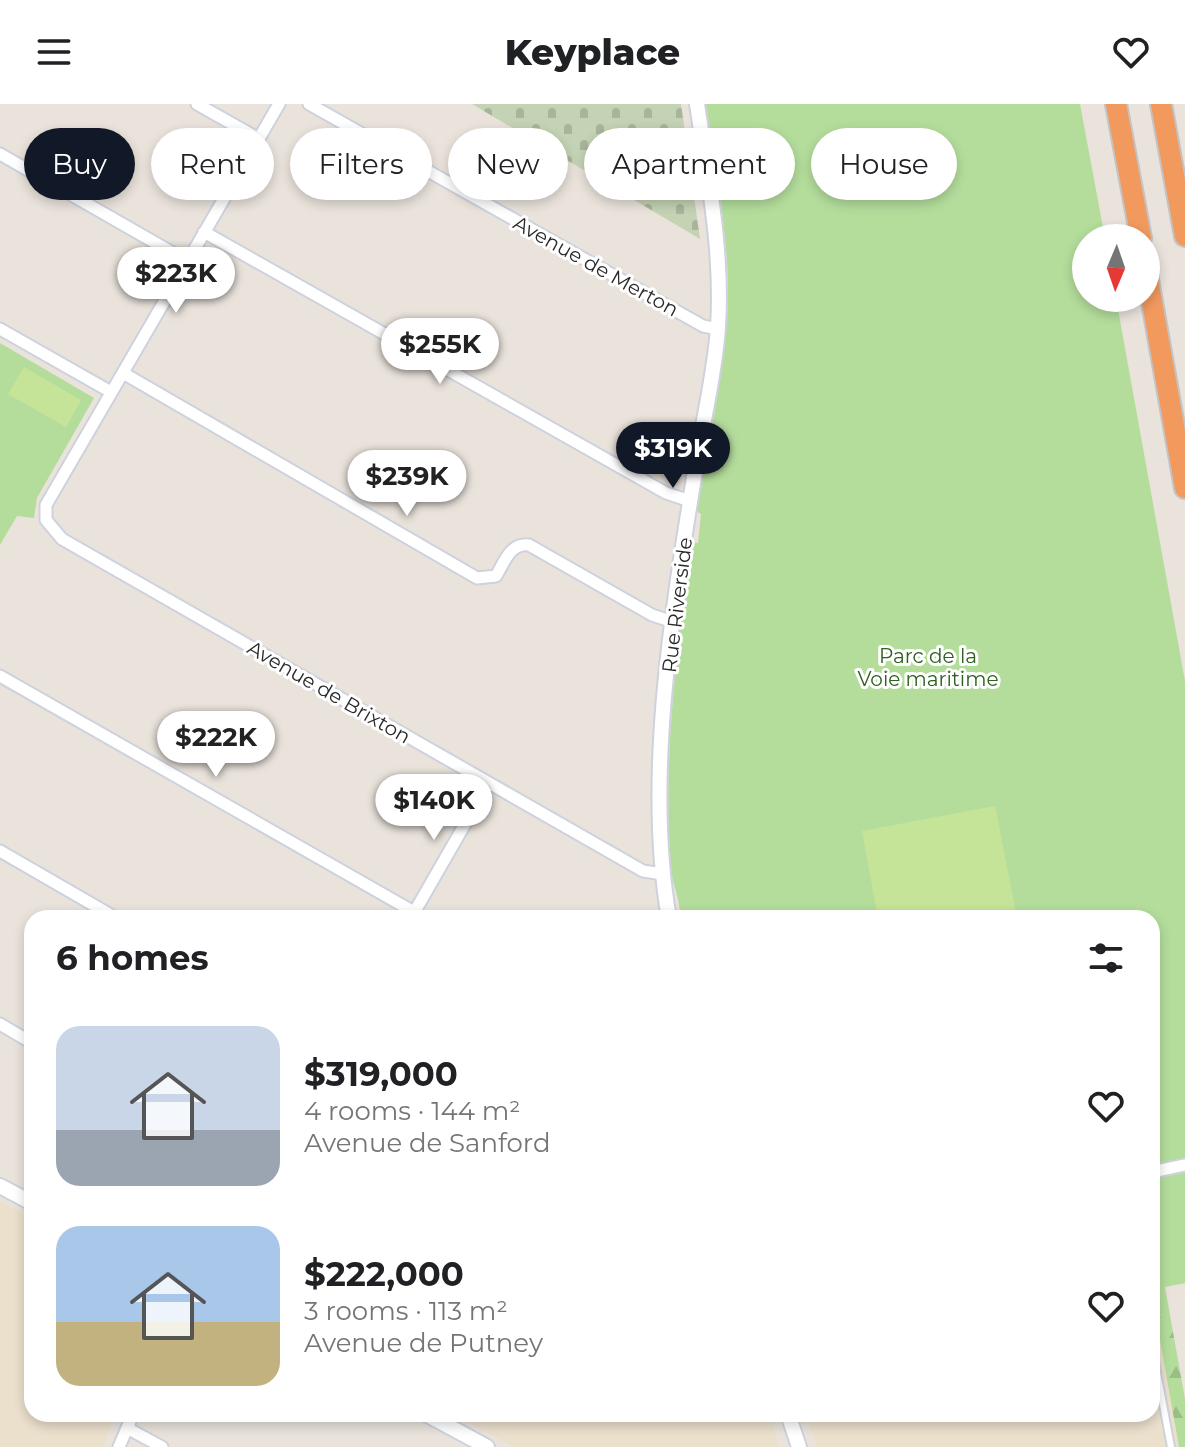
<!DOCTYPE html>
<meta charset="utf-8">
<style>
:root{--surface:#fff;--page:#f2f2f2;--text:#202124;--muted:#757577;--accent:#111827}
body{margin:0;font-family:Montserrat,sans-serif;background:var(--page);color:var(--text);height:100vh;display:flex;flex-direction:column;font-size:30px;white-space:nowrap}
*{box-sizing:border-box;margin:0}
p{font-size:26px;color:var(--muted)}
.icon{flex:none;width:44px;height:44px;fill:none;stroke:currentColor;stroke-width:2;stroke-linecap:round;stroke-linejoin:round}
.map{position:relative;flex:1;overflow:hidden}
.details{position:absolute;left:24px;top:806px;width:1136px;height:512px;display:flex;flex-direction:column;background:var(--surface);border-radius:24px;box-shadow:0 4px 12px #0003}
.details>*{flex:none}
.guide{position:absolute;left:24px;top:24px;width:1138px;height:72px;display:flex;gap:16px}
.needle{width:52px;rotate:182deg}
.buttons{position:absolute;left:1072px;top:120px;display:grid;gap:16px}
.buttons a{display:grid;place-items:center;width:88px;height:88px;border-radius:50%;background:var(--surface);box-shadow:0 4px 12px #0003;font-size:40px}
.price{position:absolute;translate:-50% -68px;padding:0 18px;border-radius:28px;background:#fff;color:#222;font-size:26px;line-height:52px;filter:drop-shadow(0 2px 4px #0008)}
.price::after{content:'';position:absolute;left:50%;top:48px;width:24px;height:18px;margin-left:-12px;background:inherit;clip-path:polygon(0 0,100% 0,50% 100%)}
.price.on{background:var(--accent);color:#fff}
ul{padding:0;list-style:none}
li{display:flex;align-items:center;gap:24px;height:200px;padding:0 32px}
li span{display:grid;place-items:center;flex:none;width:224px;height:160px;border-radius:24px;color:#555}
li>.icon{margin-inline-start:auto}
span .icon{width:96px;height:96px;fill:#fffc;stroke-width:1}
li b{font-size:34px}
h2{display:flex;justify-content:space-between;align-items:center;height:96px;padding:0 32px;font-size:34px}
.tag{padding:0 28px;border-radius:36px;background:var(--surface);box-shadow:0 4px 12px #0003;font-size:28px;line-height:72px}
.tag.on{background:var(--accent);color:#fff}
header{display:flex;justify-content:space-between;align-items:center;height:104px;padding:0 32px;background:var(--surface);font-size:36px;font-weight:800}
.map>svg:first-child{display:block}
.education{fill:#ebe0cc}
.forest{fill:url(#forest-firs)}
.cemetery{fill:url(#cemetery-stones)}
.park{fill:#b4dd9c}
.pitch{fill:#c6e498}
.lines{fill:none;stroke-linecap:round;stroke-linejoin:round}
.service-casing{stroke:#ced2dd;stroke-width:10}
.minor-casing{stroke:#ced2dd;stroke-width:15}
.tertiary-casing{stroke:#ced2dd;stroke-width:18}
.motorway-casing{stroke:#c3c3c3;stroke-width:24}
.service{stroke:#fff;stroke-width:6}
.minor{stroke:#fff;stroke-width:11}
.tertiary{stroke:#fff;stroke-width:14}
.motorway{stroke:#f2995e;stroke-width:20}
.labels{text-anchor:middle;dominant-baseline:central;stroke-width:6;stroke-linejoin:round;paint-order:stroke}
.street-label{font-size:20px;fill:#292929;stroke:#fff}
.park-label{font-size:20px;fill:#2e601f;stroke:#fff}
</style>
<header><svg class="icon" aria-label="menu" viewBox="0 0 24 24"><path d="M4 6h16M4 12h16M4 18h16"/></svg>Keyplace<svg class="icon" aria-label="heart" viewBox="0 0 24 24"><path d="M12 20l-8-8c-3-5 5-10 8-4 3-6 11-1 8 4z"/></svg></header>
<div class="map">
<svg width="1185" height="1343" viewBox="0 0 1185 1343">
<defs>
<pattern id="forest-firs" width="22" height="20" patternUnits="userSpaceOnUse" patternTransform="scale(2)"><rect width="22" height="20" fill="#b4dd9c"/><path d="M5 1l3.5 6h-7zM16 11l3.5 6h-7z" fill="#9bbe86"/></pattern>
<pattern id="cemetery-stones" width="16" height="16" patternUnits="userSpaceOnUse" patternTransform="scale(2)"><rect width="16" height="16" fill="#c4d3b4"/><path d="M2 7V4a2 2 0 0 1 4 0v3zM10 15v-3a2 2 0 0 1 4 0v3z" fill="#a8b59b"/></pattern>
</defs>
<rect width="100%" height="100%" fill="#eae3dc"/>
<path class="education" d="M0 1097 32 1114V1310H117L102 1343H0Z
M1152 1191 1179 1343H817L806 1310H1152Z
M453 1310H769L780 1343H513Z"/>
<path class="forest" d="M1152 1081 1185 1179 1165 1183 1185 1295V1343H1179L1152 1191Z"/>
<path class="cemetery" d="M472 0H681L700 135Z"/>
<path class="park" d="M706 0H1080L1105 134H1086V194H1116L1185 577V1179L1152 1185V814H678L680 807C678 789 672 780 671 763 662 656 677 544 692 438L698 439 701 410 697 408C708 336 727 262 728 189 728 126 715 62 706 0Z
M0 239 94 294 37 394 34 414 17 412 0 441Z"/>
<path class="pitch" d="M24 263 81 296 66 323 8 290Z
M995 702 1017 814H878L862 727Z"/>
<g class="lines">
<defs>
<path id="service" d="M1152 1242 1171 1343"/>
<path id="minor" d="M197 0 257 34
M279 0 46 401V416L62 435 643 767 663 770
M309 0 703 222 718 225
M0 50 187 157
M204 128 666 389 690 397
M0 225 111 288
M123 269 477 474 496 472C505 457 510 439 529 441L652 511 673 518
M0 572 414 808
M0 747 116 814
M411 814 488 680
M0 920 32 939
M1152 1068 1185 1061
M127 1324 162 1343
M119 1343 133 1310"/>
<path id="tertiary" d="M669 814C644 673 673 502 696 361 703 316 715 269 718 223 723 148 708 74 697 0
M0 1082 32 1099
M426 1310 487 1343
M788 1310 799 1343"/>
<path id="motorway" d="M1116 0 1141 134
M1161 0 1185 132
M1146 164 1185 384"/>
</defs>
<use href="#service" class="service-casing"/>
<use href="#minor" class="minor-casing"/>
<use href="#tertiary" class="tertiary-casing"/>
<use href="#motorway" class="motorway-casing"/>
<use href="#service" class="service"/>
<use href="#minor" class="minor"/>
<use href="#tertiary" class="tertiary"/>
<use href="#motorway" class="motorway"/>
</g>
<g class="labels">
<g class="street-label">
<text transform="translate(596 162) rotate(29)">Avenue de Merton</text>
<text transform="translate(677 501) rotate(-83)">Rue Riverside</text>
<text transform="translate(329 588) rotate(30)">Avenue de Brixton</text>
</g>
<g class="park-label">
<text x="928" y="552">Parc de la<tspan x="928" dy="23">Voie maritime</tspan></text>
</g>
</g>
</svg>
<div class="buttons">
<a><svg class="needle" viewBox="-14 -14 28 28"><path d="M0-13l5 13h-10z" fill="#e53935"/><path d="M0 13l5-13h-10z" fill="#757577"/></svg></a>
</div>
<b class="price" style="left:176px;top:211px">$223K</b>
<b class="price" style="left:440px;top:282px">$255K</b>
<b class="price on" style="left:673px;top:386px">$319K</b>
<b class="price" style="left:407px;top:414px">$239K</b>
<b class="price" style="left:216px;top:675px">$222K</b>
<b class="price" style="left:434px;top:738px">$140K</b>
<div class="guide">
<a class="tag on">Buy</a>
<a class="tag">Rent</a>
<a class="tag">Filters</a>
<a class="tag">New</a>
<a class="tag">Apartment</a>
<a class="tag">House</a>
</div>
<section class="details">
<h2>6 homes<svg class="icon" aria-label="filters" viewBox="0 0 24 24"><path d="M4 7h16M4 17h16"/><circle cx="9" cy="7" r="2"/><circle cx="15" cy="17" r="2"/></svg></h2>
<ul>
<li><span style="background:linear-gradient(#c9d6e8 65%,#9aa5b1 0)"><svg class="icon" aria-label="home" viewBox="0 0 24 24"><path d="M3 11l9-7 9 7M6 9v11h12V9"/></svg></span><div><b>$319,000</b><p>4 rooms · 144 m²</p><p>Avenue de Sanford</p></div><svg class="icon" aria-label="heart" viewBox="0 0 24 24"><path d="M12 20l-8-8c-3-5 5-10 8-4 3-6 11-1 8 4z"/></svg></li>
<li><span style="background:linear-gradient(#a9c7e8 60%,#c2b280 0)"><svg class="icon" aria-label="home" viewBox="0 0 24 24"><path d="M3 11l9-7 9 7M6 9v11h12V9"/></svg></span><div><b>$222,000</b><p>3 rooms · 113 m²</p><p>Avenue de Putney</p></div><svg class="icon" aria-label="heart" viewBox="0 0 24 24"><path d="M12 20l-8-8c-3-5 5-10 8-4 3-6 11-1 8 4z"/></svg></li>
</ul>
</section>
</div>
